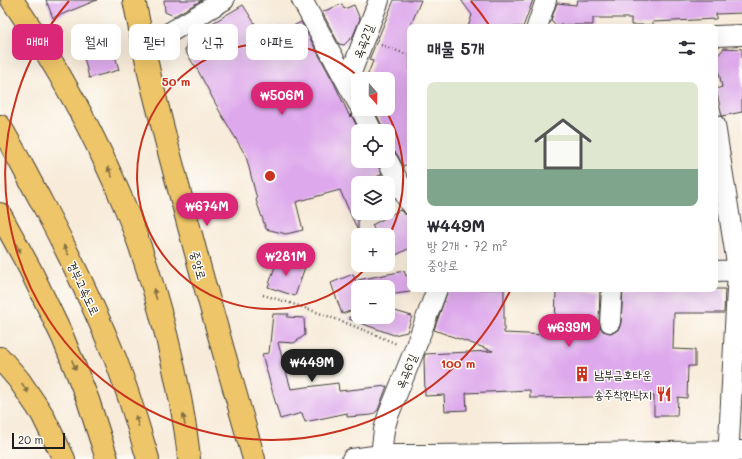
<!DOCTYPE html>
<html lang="ko">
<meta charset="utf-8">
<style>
:root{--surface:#fff;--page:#f7f7f7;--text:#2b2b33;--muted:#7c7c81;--accent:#db2777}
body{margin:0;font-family:Mali,"Poor Story",sans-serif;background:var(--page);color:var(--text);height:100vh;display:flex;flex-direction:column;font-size:15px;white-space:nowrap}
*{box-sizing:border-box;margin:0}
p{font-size:13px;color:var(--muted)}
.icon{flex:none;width:22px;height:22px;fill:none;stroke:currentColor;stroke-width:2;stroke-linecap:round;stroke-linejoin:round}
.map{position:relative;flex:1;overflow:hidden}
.panel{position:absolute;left:407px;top:24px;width:311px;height:268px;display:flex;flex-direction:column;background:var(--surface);border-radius:8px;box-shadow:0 4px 16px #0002}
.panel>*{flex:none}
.hud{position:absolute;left:12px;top:24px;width:335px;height:36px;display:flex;gap:8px}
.needle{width:26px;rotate:160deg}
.fabs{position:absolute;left:351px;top:72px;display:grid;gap:8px}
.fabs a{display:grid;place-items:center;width:44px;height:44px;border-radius:8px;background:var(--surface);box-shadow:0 4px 16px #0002;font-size:20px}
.scale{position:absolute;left:12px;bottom:10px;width:53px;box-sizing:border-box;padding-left:4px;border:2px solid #1c1c1c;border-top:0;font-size:11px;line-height:14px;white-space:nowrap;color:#1c1c1c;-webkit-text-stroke:3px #fdfcf7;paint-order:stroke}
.price{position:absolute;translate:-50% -34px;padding:0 9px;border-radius:14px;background:var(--accent);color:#fff;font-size:13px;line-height:26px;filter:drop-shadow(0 1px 2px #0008)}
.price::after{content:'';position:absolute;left:50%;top:24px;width:12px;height:9px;margin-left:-6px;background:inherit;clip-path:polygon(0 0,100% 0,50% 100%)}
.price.active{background:#222;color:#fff}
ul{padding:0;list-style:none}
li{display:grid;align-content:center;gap:8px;height:212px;padding:0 20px}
li span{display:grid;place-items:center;height:124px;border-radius:8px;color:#555}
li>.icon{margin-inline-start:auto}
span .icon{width:72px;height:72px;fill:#fffc;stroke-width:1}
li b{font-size:17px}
h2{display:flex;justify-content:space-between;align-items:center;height:48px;padding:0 20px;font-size:17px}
.chip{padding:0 14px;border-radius:8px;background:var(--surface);box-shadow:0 4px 16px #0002;font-size:14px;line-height:36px}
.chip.active{background:var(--accent);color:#fff}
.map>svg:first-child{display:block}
.building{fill:#dea9ec}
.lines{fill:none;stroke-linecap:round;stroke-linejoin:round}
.minor-casing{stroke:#3d3b38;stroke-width:22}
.major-casing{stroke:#3d3b38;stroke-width:24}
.highway-casing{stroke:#3d3b38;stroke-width:24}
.path{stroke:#3d3b38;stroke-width:2.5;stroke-dasharray:1 3;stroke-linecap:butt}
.minor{stroke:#fff;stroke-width:20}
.major{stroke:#eec569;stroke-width:22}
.highway{stroke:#eec569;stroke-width:22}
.oneway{fill:#857042}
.ring{fill:none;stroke:#c8321e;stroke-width:2}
.labels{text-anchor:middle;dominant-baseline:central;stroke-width:3;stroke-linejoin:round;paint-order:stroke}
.street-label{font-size:12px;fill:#1c1c1c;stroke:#fdfcf7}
.poi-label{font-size:12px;fill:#1c1c1c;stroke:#fdfcf7;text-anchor:start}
.centre{fill:#c8321e;stroke:#fdfcf7;stroke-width:2}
.ring-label{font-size:12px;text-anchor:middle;font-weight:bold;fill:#c8321e;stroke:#fdfcf7;stroke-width:3;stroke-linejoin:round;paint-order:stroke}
</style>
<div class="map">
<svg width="742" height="459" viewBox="0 0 742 459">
<rect width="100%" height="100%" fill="#fdfcf7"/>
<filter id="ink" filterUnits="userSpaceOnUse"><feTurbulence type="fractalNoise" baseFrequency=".025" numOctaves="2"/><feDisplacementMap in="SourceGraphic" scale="8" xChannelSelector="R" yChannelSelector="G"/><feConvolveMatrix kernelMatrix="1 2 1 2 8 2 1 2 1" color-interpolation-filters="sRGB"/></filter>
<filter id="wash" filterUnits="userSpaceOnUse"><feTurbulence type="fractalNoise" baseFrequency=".012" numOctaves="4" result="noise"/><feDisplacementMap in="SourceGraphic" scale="16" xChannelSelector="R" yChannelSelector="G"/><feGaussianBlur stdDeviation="0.9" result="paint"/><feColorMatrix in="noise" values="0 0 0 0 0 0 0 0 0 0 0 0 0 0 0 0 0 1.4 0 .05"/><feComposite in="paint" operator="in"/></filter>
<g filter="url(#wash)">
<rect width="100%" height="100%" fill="#f8ebd9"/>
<g id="blocks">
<path class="building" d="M46 0H97L53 18Z
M164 0H202L174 16 165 12Z
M394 0H421L410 27V163L403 166 398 156 395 152 388 150V131H383L382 126 374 109H388V79H366L373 61 369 60Z
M461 0H533L523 27H468L472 15Z
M577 0H742V13L716 14V19L653 22V25H631V18H593V25H556L551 20 557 3 576 5Z
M342 4 344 9 354 5 360 19 353 36 344 45 339 44 322 12Z
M243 5 259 30V33L282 26 289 28 301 22 334 83 350 117 351 114 359 131H358V161H377L378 166 382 174 376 177 379 183H358V231L340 190 296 202 303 230 286 234 266 229 256 200 257 199 246 156 220 112 195 65H194L185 51 189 37Z
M110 37 119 70 89 78 81 45Z
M724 48 742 49V112L722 116 716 89 722 87 716 58Z
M400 210 404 214 410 215V248L388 259V235H377L372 225Z
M278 258 305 267 295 296 268 287Z
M404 271 406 276 410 275V292L388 295V287H359L358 280Z
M353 274 358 287V308L342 314 331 283Z
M450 289H504V333L549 335V331H555L556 289H600L599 321 600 327 603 331 610 333 615 332 619 329 621 323 623 289H725L724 313H674L673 349 695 350V366H688L687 398 678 397 677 416H654V396L530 398V390L466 393 467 410 445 411 444 395 425 396 424 358 425 354 493 351 434 330 448 290Z
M388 309 412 316 407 332 394 335 349 319V317H388Z
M273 314H289L287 317 304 318 305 335 294 343 279 342 278 343 291 389 338 383 339 391 387 386 378 410 372 415 347 417V413L305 422 302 413 280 419 262 354 269 353Z"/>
</g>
</g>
<g filter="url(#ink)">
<use href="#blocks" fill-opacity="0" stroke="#3d3b38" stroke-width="1"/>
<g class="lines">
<defs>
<path id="minor" d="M302 0 358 103
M537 27 546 0
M715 36 742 35
M144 48 224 0
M347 83 379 0
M361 109 372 131
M715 125 738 270 728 459
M388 161 410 204
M715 271 742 270
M610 322 612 289
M381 455 384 430 388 416 414 351 437 289
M352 459 381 455H428L742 451"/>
<path id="major" d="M134 0 150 77 169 152 201 272 254 459"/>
<path id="highway" d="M12 0C57 65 95 135 125 207 142 248 155 291 166 334 176 375 185 417 189 459
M0 126C15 150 27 176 41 201 68 252 93 304 115 358 128 391 138 425 148 459
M0 214 30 269 63 338 88 400 107 459
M0 358 19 380 42 414 64 459"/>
</defs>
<use href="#minor" class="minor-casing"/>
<use href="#major" class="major-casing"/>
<use href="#highway" class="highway-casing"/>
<path class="path" d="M381 45 408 55
M263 295C309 308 353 325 397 344"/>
<use href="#minor" class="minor"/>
<use href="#major" class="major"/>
<use href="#highway" class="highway"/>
</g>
<defs><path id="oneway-solid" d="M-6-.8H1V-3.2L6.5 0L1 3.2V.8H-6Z"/></defs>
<g class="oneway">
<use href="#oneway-solid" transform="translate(110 172) rotate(-114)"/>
<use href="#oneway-solid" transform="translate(18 248) rotate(62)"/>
<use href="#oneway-solid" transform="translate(66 250) rotate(-117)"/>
<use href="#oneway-solid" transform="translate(155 294) rotate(-107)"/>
<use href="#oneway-solid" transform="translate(74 365) rotate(68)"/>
<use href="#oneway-solid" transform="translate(25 388) rotate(56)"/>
<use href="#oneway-solid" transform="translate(184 420) rotate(-100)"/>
<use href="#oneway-solid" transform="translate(137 421) rotate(-107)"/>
</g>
</g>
<g class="ring">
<path d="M368 266A133 133 0 1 1 361 79M385 109A133 133 0 0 1 389 236"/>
<path d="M510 291A266 266 0 1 1 69 1M471 1A266 266 0 0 1 489 25"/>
</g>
<defs>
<symbol id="building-bare" viewBox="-9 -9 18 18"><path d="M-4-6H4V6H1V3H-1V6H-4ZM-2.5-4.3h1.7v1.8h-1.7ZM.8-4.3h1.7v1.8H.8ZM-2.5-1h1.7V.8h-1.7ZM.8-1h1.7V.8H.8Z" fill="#c8321e" stroke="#fdfcf7" stroke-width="2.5" paint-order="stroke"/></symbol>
<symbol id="restaurant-bare" viewBox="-9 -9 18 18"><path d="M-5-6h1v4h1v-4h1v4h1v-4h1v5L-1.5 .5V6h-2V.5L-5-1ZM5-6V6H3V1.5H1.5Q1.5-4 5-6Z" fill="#c8321e" stroke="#fdfcf7" stroke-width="2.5" paint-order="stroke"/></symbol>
</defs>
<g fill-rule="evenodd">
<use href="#building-bare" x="571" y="363" width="22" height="22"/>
<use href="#restaurant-bare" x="653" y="383" width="22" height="22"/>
</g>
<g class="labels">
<g class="street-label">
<text transform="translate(363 41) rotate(-69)">옥곡2길</text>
<text transform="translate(199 265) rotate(75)">중앙로</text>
<text transform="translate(84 288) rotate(65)">경부고속도로</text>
<text transform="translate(406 371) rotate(-68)">옥곡6길</text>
</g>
<g class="poi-label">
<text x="594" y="374">남부금호타운</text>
<text x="652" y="394" text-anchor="end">송주착한낙지</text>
</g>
</g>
<circle cx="270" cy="176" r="6" class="centre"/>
<g class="ring-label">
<text x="176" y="86">50 m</text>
<text x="458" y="368">100 m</text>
</g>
</svg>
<div class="fabs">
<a><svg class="needle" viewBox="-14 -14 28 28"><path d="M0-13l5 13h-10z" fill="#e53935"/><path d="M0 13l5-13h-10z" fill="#7c7c81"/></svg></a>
<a><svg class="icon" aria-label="locate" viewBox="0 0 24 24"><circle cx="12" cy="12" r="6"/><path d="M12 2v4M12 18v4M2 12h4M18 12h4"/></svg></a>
<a><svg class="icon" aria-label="layers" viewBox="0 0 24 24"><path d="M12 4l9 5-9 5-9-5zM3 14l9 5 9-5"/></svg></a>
<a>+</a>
<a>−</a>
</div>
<div class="scale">20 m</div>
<b class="price" style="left:282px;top:116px">₩506M</b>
<b class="price" style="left:207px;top:227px">₩674M</b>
<b class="price" style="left:286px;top:277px">₩281M</b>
<b class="price" style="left:569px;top:348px">₩639M</b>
<b class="price active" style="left:312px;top:383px">₩449M</b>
<div class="hud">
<a class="chip active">매매</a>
<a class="chip">월세</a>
<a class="chip">필터</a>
<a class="chip">신규</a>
<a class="chip">아파트</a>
</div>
<section class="panel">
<h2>매물 5개<svg class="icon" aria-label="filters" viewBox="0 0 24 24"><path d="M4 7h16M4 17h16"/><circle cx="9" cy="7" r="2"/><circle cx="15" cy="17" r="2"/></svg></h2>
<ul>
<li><span style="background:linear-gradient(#dfe7d0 70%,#7fa58c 0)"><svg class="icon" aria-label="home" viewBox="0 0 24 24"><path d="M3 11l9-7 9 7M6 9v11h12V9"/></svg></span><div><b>₩449M</b><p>방 2개 · 72 m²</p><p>중앙로</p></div></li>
</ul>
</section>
</div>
